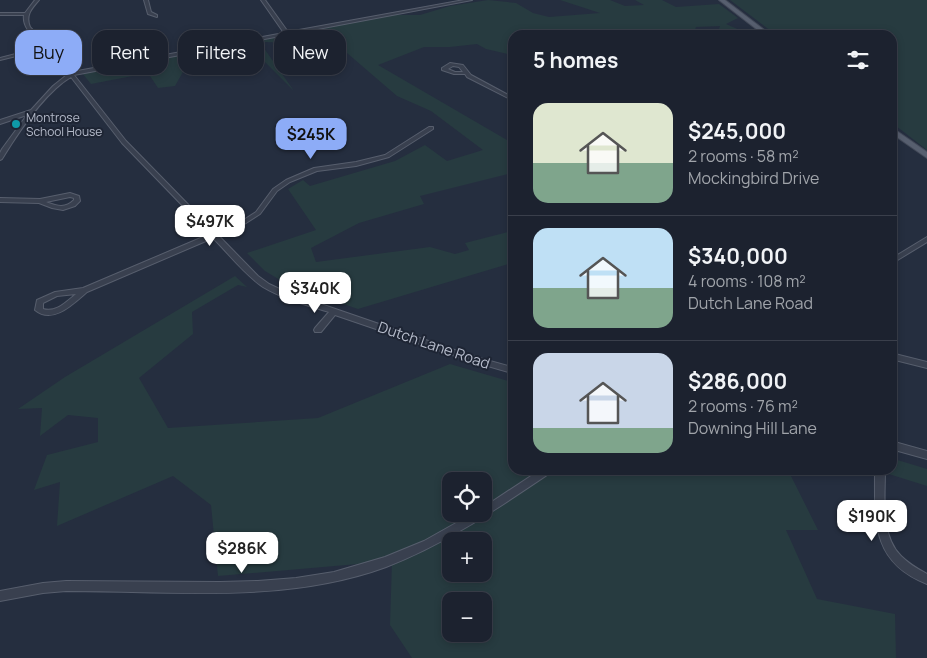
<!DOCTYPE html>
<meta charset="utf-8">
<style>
:root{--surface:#1c222f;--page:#252a37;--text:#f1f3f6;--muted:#a0a4aa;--line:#3a3f4b;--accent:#8dacf7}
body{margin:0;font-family:Manrope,sans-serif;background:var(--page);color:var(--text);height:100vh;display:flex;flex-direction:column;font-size:19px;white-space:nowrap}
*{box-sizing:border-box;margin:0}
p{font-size:16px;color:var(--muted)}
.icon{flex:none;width:28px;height:28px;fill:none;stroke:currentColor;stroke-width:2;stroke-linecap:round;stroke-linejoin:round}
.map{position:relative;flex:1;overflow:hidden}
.details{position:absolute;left:508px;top:30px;width:389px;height:445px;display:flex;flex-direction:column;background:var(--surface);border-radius:15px;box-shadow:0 2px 8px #0003,0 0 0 1px var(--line)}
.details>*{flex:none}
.top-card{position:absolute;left:15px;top:30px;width:418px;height:45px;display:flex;gap:10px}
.controls{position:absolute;left:442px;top:472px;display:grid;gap:10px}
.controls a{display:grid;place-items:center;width:50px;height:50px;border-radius:10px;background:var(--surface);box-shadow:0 2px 8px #0003,0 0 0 1px var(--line);font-size:25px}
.price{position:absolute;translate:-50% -42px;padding:0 11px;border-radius:10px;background:#fff;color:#222;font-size:16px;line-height:32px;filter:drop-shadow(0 1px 2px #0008)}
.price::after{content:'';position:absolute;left:50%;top:30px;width:15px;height:11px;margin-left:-8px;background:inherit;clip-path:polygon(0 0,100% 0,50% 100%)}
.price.active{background:var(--accent);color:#111}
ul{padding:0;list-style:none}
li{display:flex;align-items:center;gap:15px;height:125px;padding:0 25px}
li+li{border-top:1px solid var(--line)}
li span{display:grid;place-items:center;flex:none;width:140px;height:100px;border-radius:15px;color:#555}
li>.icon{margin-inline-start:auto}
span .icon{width:60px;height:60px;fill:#fffc;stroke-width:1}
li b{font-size:21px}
h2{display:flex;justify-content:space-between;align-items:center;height:60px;padding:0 25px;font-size:21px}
.pill{padding:0 18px;border-radius:15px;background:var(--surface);box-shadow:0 2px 8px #0003,0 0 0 1px var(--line);font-size:18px;line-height:45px}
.pill.active{background:var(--accent);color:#111}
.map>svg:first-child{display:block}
.green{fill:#273b40;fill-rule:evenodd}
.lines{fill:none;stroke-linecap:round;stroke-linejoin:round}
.minor-casing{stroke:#575e6d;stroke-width:2}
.major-casing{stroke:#424958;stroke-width:2}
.minor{fill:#39404f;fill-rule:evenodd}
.major{fill:#575f6f;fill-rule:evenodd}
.culture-dot{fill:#0f9aa8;stroke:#1e2534;stroke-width:2}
.labels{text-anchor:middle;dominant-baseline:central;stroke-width:4;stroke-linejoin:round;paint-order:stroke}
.far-poi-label{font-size:12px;fill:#b5bbca;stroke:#1e2534;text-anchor:start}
.street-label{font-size:15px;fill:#b5bbca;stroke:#1e2534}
</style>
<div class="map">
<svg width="927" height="658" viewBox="0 0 927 658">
<rect width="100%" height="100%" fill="#252e3f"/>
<path class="green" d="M488 0 516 3 533 13 549 17 600 13 560 0H610L625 6 644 5 635 0H662L676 7 719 4 738 18 726 24 744 32V35H722L718 32 720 26 696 27 693 35C674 35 657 32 639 35H512V55L486 49 477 44 450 47H424L378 65 512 143V173L420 196 424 204 359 223 311 248 316 262 430 247 455 254 469 250 465 243 512 231V263L358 309 290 286 265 271 247 253 316 230 288 189 303 180 310 186 395 161 425 145 447 161 483 150 431 111 397 96 347 53 345 37 335 30 318 32 291 43 265 42 261 44 294 91 247 44 192 56 175 86 158 88 148 73 91 84 82 73 390 15H420L450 6Z
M730 0H927V150L891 122V35H776Z
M235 276 247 287 238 285 192 312 193 334 139 378 168 428 318 418 450 364 512 382V470H802L790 474 818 530H786L817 599 895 614 896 658H412L390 625 392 561 218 576 211 505 173 476 57 526 60 482 34 490 47 455 98 442V418L68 415 40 436 42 408 18 409 65 377ZM451 481H484V514H451ZM451 541H484V574H451ZM451 601H484V634H451Z
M891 458 927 469V486L876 470H891Z"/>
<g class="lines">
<defs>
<path id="minor" d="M35 0H39C32 8 25 15 30 27L72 72 284 33 261 0H265L288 32 464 0H472L74 75 126 141 215 232 242 221 256 212 273 189 286 180 314 168 356 162 385 155 429 127H433V129L389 157 356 166 317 171 290 182 277 191 260 214 246 223 218 235 258 276 269 284 286 292 472 356 512 367V373L467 360 335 315 321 332H315L314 330 315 328 329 312C307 305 283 299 263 287 244 274 229 254 213 238L87 292C74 303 53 325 35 310L37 300 55 292 83 288 210 234 122 143 71 77C44 93 18 133 2 159L0 160V153L2 149 27 115 0 124V120L31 110 53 86 68 74 45 49 0 60V58L43 47C35 38 22 28 24 15H0V13H25ZM76 294C66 302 56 313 43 309V303L57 296Z
M144 0H148L151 12 157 15V17L148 14Z
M450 63 463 65 471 75 512 97V100L467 77 465 74H454L442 70V68ZM453 66 459 67 463 72H455L448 69Z
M70 193 79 196 80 201 75 206 63 210 52 208 39 203 0 202V198L40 199ZM70 197 74 198V200C65 209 57 206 46 202Z
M927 237V242L891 264V259Z
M891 353 927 362V368L891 359Z
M891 441 927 451V459L891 449Z
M540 470H552L550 473C498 508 446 544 386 567 285 604 172 591 66 591L43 593 0 601V591L43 583 66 581 220 582 258 581 296 578 334 572 385 557 424 541 472 514H484V507Z
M875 470H885C885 498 880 535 901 556 909 564 918 569 927 574V584C871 562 875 521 875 470Z"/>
<path id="major" d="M719 0H725L771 35H764Z
M891 127 927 152V158L891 133Z"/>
</defs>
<use href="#minor" class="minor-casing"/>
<use href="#major" class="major-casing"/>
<use href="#minor" class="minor"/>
<use href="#major" class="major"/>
</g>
<circle class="culture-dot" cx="16" cy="124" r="5"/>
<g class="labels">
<g class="far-poi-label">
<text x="26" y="117">Montrose<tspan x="26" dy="14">School House</tspan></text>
</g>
<g class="street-label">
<text transform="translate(434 345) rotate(19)">Dutch Lane Road</text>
</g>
</g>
</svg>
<div class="controls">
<a><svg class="icon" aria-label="locate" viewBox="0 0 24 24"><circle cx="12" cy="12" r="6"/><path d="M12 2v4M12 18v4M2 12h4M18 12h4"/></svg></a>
<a>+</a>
<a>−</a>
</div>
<b class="price active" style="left:311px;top:160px">$245K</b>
<b class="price" style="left:210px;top:247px">$497K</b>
<b class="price" style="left:315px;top:314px">$340K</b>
<b class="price" style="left:872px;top:542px">$190K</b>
<b class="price" style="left:242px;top:574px">$286K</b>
<div class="top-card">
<a class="pill active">Buy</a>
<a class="pill">Rent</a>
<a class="pill">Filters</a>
<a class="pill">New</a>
</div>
<section class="details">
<h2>5 homes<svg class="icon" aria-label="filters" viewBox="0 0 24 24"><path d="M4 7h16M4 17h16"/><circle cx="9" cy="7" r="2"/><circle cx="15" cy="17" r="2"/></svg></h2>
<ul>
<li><span style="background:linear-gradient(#dfe7d0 60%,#7fa58c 0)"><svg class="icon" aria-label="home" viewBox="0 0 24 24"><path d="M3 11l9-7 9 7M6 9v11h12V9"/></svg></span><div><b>$245,000</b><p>2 rooms · 58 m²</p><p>Mockingbird Drive</p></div></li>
<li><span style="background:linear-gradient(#bfe0f5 60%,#7fa58c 0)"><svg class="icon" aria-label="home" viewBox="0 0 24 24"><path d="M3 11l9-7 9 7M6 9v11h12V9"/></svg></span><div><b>$340,000</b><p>4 rooms · 108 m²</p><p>Dutch Lane Road</p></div></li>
<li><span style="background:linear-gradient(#c9d6e8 75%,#7fa58c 0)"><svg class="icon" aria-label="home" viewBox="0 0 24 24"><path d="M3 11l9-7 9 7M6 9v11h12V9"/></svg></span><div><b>$286,000</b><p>2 rooms · 76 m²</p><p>Downing Hill Lane</p></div></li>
</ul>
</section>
</div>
